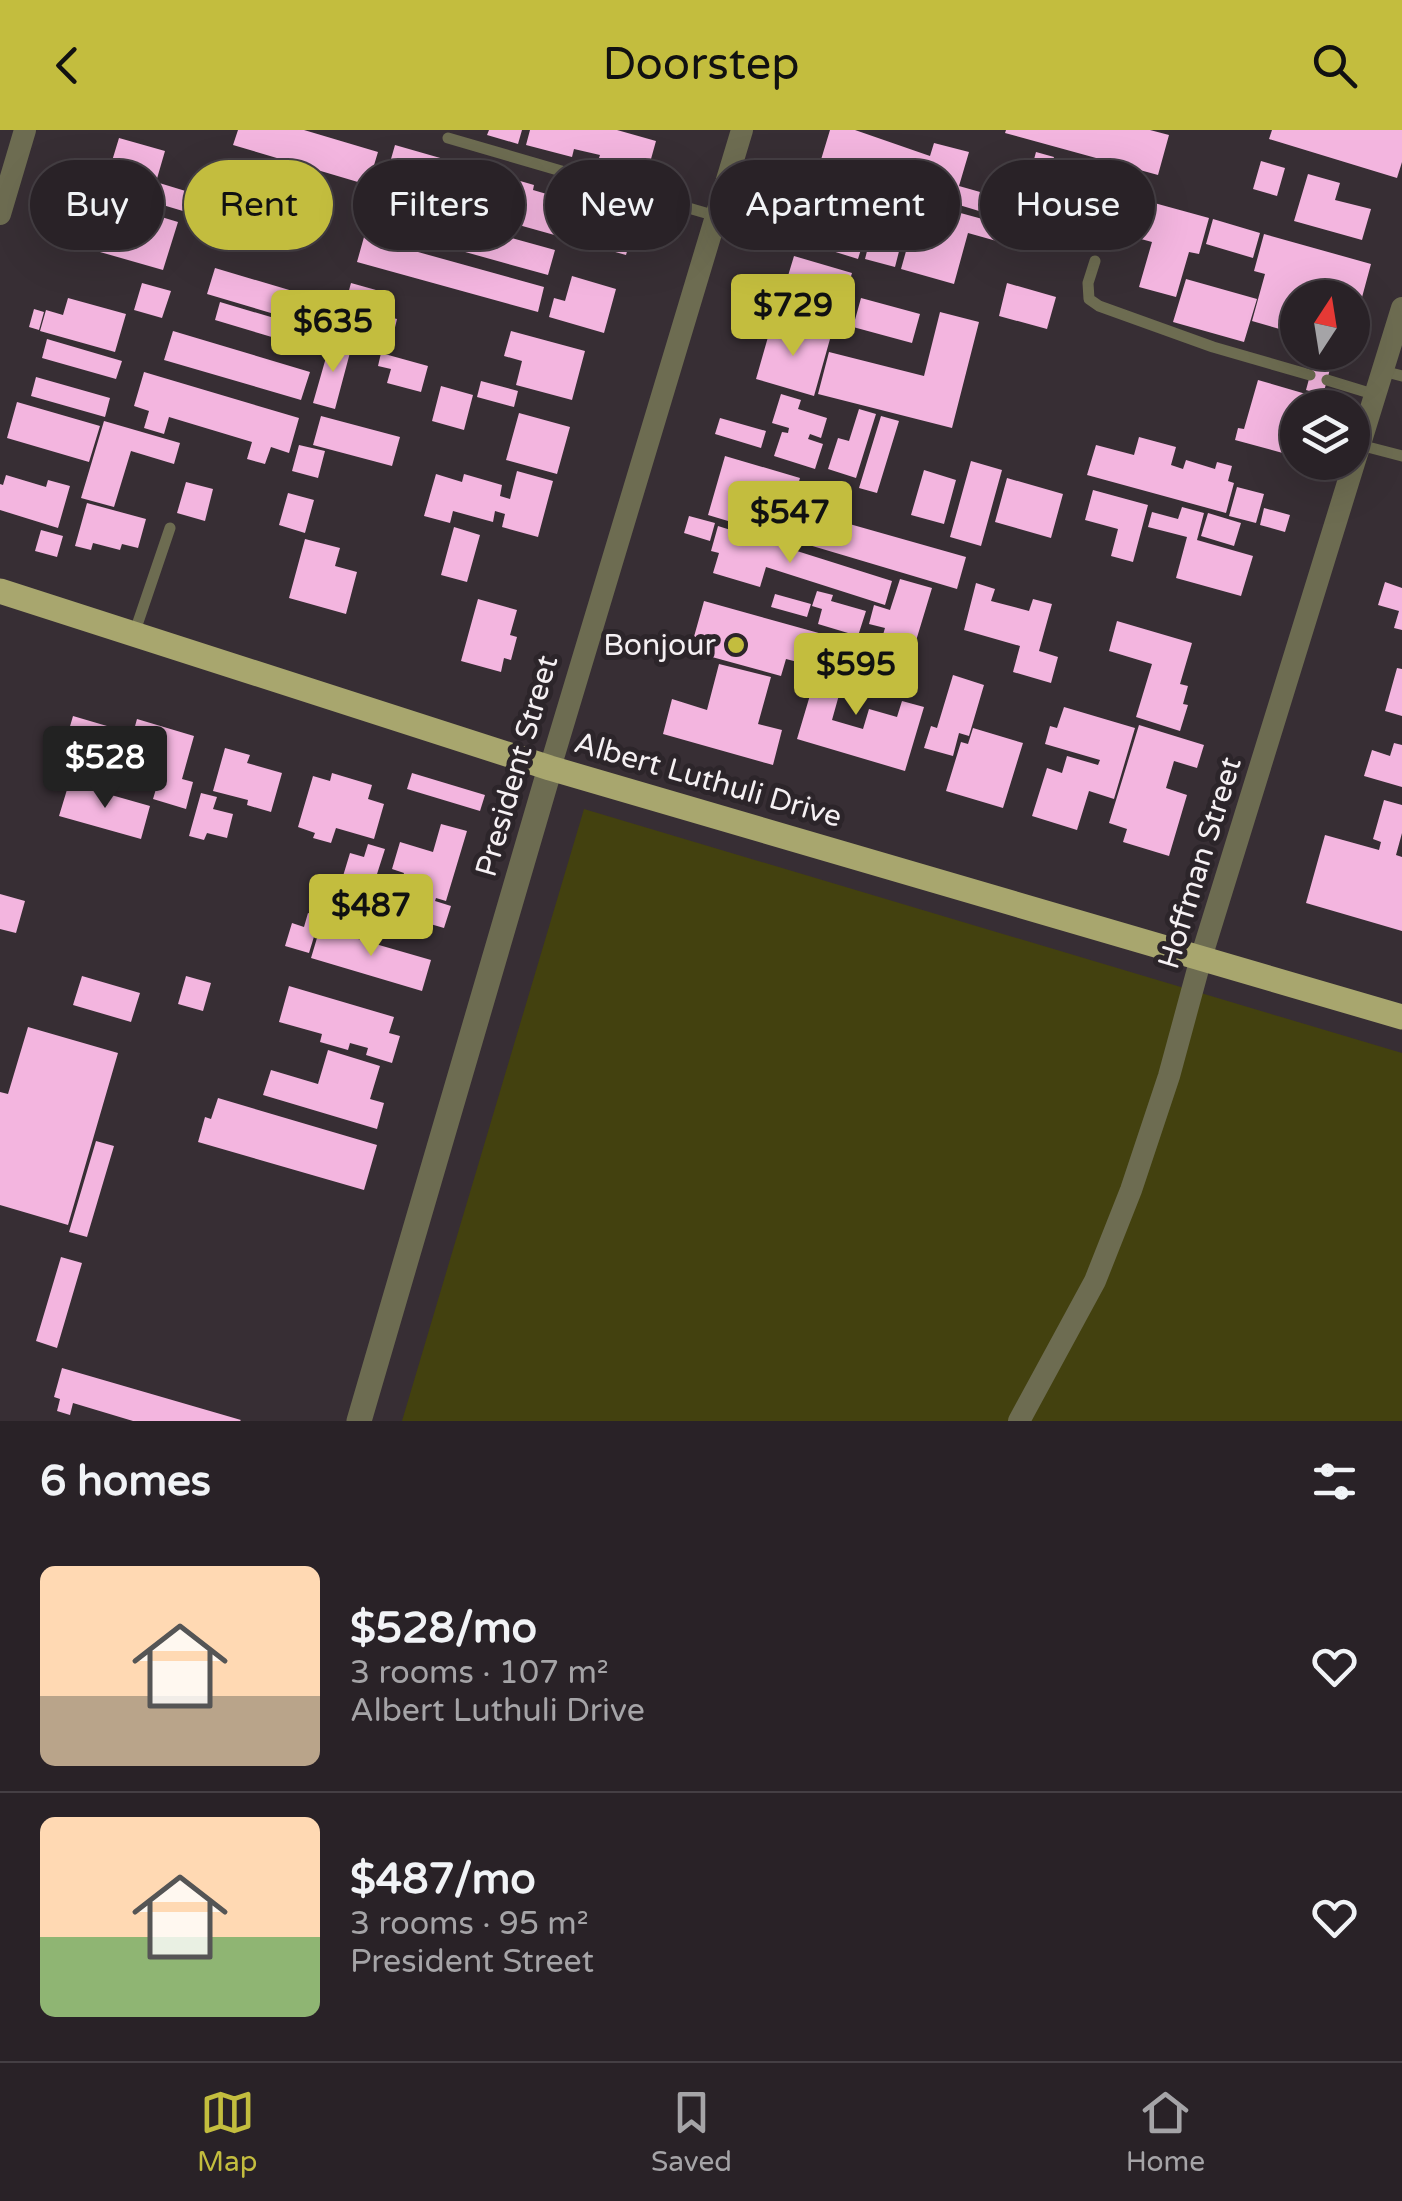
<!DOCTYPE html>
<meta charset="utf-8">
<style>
:root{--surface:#292227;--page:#312a2f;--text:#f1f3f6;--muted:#a5a4a7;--line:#453f44;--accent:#c3bd3e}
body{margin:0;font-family:"Varela Round",sans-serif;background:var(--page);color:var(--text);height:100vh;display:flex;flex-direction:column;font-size:38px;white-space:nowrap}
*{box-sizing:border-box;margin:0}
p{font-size:32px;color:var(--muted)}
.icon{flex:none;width:55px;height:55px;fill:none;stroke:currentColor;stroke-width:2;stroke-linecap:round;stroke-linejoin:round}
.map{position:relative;height:1291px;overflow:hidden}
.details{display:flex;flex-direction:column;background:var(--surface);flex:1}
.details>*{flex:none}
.banner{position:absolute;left:30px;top:30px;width:1342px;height:90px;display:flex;gap:20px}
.needle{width:65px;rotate:12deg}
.fabs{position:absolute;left:1280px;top:150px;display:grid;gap:20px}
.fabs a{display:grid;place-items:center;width:90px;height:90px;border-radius:50%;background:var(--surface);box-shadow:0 10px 40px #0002,0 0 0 2px var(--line);font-size:50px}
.price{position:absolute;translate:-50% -85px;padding:0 22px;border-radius:10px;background:var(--accent);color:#111;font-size:32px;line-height:65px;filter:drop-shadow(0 2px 5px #0008)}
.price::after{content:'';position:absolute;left:50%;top:60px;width:30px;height:22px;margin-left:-15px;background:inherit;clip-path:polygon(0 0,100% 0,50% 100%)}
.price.selected{background:#222;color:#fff}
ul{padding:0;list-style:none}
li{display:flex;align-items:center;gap:30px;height:250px;padding:0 40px}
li+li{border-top:2px solid var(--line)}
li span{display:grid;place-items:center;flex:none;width:280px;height:200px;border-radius:15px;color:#555}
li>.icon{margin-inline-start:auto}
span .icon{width:120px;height:120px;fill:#fffc;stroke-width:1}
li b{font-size:42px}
h2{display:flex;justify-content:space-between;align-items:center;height:120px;padding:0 40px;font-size:42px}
.chip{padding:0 35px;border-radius:45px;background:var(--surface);box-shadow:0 10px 40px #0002,0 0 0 2px var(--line);font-size:35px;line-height:90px}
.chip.selected{background:var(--accent);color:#111}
header{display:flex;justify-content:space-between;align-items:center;height:130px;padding:0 40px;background:var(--accent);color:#111;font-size:45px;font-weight:600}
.tab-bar{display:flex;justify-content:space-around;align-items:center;height:140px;border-top:2px solid var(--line);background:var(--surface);font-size:28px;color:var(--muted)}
.tab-bar a{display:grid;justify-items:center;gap:5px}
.tab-bar .selected{color:var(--accent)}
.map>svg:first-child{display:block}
.green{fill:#43410f}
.building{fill:#f3b5df}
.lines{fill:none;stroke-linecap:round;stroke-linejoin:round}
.service{stroke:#6d6c51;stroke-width:11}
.minor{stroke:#6d6c51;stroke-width:22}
.tertiary{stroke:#6d6c51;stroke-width:25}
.primary{stroke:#a8a66e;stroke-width:25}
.poi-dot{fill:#c3bd3e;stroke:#2c252a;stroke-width:4}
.labels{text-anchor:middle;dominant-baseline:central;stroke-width:10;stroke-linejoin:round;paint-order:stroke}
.poi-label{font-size:30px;fill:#f5f0f3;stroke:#2c252a;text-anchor:end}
.street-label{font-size:30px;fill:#f5f0f3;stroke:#2c252a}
</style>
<header><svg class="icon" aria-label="back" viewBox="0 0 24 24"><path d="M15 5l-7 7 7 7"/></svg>Doorstep<svg class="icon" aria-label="search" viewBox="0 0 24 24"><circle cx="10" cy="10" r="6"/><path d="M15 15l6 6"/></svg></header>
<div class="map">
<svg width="1402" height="1291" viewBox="0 0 1402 1291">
<rect width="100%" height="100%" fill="#372e34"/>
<path class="green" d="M584 679 1402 923V1291H402Z"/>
<path class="building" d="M238 0H304L378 22 368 55 233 15Z
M489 0H522L518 14 487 5Z
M530 0H617L656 11 646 47 597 34 600 25 574 19 572 27 526 15Z
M830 0H855L930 26 934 13 969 22 959 56 1037 78 1032 97 820 33Z
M1006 0H1150L1169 5 1158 45 1005 3Z
M1272 0H1402V32L1397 48 1269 9Z
M119 8 165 21 156 52 202 66 205 55 229 62 220 92 119 62 127 35 112 31Z
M395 15 534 55 533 60 636 90 626 125 383 57Z
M1036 22 1054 27 1043 64 1026 59Z
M1261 31 1285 38 1277 66 1253 59Z
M1308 44 1340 53 1335 70 1371 79 1362 110 1294 91Z
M814 55 875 74 858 129 797 110Z
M1096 57 1209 88 1199 124 1189 122 1176 167 1139 157 1152 112 1086 94Z
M375 70 555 120 548 145 368 95Z
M115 73 178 92 163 140 100 122 104 110 97 108 103 88 110 90Z
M924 73 1033 103 1029 120 968 103 954 154 901 139 910 107 937 115 939 109 915 102Z
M876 86 906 94 895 137 865 129Z
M1213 89 1260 103 1253 128 1206 114Z
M1264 104 1371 134 1361 171 1303 155 1290 202 1252 191 1265 144 1254 141Z
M364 107 544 157 538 182 357 132Z
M794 126 852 143 836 196 778 179Z
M215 138 333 173 325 199 207 164Z
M572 146 616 159 604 203 549 187 554 168 565 171Z
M1186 149 1257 169 1244 212 1173 192Z
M142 153 171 161 162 188 134 180Z
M351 153 376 160 370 182 397 189 391 214 338 200Z
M1007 153 1056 167 1047 199 999 186Z
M68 168 126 184 115 222 40 201 46 180 63 185Z
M861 168 920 184 912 213 853 197Z
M220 172 325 203 319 221 215 190Z
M34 179 44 182 39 200 29 197Z
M940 182 979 192 952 298 818 264 829 222 924 246Z
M772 193 830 209 814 266 756 249Z
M173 201 310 242 301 270 164 230Z
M511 201 585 221 572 270 516 255 522 231 504 226Z
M47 209 122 231 116 249 42 228Z
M331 210 352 215 335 279 313 273Z
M381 223 428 236 421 262 387 253 391 239 378 236Z
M1316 223 1333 228 1323 265 1306 260Z
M144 242 299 288 289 323 271 317 265 334 247 329 252 312 169 287 164 304 144 298 149 281 134 276Z
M36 247 110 268 105 287 31 266Z
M1258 250 1306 264 1302 278H1298V295L1290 325 1235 310 1238 298 1244 299Z
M481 251 518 261 514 277 477 267Z
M441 256 473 265 464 300 432 291Z
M781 264 801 270 798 279 827 288 821 308 810 304 808 309 823 314 815 339 774 326 782 302 788 303 789 298 772 293Z
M17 272 100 296 89 332 7 308Z
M859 279 876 284 856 348 828 339 838 308 849 311Z
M519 283 570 297 557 344 506 330Z
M321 286 400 307 392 336 313 315Z
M881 286 899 291 877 363 859 358Z
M720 288 766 301 761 318 715 304Z
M104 291 180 313 174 334 131 321 114 377 81 368Z
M1139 307 1176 317 1171 335 1183 339 1186 330 1215 339 1217 332 1232 336 1228 351 1234 353 1226 383 1087 345 1096 315 1134 325Z
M299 315 325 321 318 348 292 341Z
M725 326 800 348 790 383 845 398 846 393 966 427 957 459 708 385Z
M971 331 1002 340 981 416 950 407Z
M924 340 956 350 944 394 911 385Z
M517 341 553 351 538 407 502 397 505 384 495 381 493 392 453 381 450 393 424 386 436 344 462 352 464 344 502 355 500 366 510 369Z
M6 345 46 357 48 350 70 356 58 398 0 380V354L3 355Z
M1007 348 1063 364 1051 408 995 392Z
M186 352 213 359 205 391 177 383Z
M1237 357 1264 364 1256 393 1229 386Z
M1093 360 1148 375 1133 432 1111 426 1118 399 1085 390Z
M288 363 314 370 305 403 279 395Z
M87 373 146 389 138 418 122 414 120 420 93 413 91 420 75 416Z
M1182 377 1204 383 1197 410 1253 426 1241 466 1176 448 1187 407 1148 397 1152 382 1178 389Z
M1264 378 1290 385 1285 402 1260 395Z
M1208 383 1241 393 1234 416 1201 406Z
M689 386 715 393 710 411 684 403Z
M718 396 892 451 885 475 766 437 760 457 713 443 719 423 711 421Z
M454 397 480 405 467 452 441 445Z
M41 400 63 406 57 427 35 421Z
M305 409 340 418 335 436 357 442 346 484 289 468Z
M900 449 932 458 912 524 880 515 885 498 869 494 874 475 890 480Z
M1385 452 1402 458V500L1394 498 1399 481 1378 475Z
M976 453 995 459 991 471 1029 481 1033 469 1052 474 1039 521 1058 527 1051 553 1013 542 1020 516 964 500Z
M817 461 833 465 831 471 866 481 858 506 818 494 822 479 812 476Z
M775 464 811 474 807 487 771 477Z
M478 469 517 480 510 505 517 507 511 530 504 528 501 542 461 531Z
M704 471 826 505 817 537 786 529 781 546 690 521Z
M1117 491 1192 513 1180 554 1188 556 1183 574 1188 575 1180 601 1136 587 1152 534 1109 521Z
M827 508 853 515 832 590 863 599 869 579 897 587 902 571 924 577 905 641 797 609Z
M719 534 771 547 758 594 782 600 773 635 663 604 672 569 707 580Z
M1397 538 1402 539V586L1385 581Z
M953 545 984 555 969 606 959 603 953 626 924 618 931 596 937 598Z
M1064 577 1135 598 1114 669 1089 661 1077 700 1032 686 1047 638 1062 643 1067 626 1098 635 1100 630 1045 614 1050 596 1057 598Z
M73 586 107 596 94 644 59 634Z
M137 589 194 606 182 649 193 652 186 679 153 669 159 649 123 639Z
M1139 595 1204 615 1197 638 1174 631 1166 658 1187 665 1169 726 1123 712 1127 699 1109 693Z
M973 598 1023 613 1003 678 946 661 961 612 968 614Z
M1394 613 1402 615V657L1364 646 1372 620 1390 626Z
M225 618 250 625 247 633 282 643 271 682 247 675 248 670 213 661Z
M332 643 372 655 368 669 384 674 374 709 336 698 331 713 313 708 315 703 298 697 313 646 330 651Z
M412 643 485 665 480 681 407 659Z
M69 653 150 676 141 709 59 686Z
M201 663 217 667 213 679 233 684 227 708 207 703 204 710 189 706Z
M1384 670 1402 675V703L1396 725 1402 727V801L1306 773 1325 705 1379 720 1381 712 1373 709Z
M441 694 467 701 446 771 436 768 435 771 451 776 444 798 372 777 378 758 407 767 409 760 400 757 404 743 392 739 400 712 433 722Z
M368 714 385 719 370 766 340 756 350 723 364 727Z
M0 764 25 771 16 803 0 799Z
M308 783 320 787 309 823 285 816 292 793 304 797Z
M320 798 431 830 422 861 311 828Z
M82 846 140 863 131 892 73 875Z
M186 846 211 853 203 881 178 874Z
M289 856 394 887 389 903 400 906 392 933 366 925 368 918 350 913 348 920 320 912 322 904 279 892Z
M28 897 118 923 68 1095 0 1075V962L8 964Z
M328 920 380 936 370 969 384 973 377 999 263 965 271 940 318 954Z
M218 968 377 1015 364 1060 198 1012 205 987 211 989Z
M96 1011 114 1016 87 1107 69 1102Z
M61 1127 82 1133 57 1218 36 1211Z
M62 1238 241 1290 240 1291H133L73 1273 70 1285 57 1281 60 1269 54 1267Z"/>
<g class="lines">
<path class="service" d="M448 8 716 86
M1095 131 1088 153 1089 169 1099 176 1213 217 1310 245
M1383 241 1402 246
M1327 250 1376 265
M1360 315 1402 326
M134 504 170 398"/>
<path class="minor" d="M0 84 25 0
M550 638 742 0
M1019 1291 1095 1151 1131 1060 1169 946 1201 828 1402 178"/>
<path class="tertiary" d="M359 1291 550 638"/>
<path class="primary" d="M0 461 550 638 1402 887"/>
</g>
<circle class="poi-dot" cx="736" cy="515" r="10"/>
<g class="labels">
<g class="poi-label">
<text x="716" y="515">Bonjour</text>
</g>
<g class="street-label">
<text transform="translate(517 636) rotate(-74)">President Street</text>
<text transform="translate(708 650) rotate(16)">Albert Luthuli Drive</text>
<text transform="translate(1200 733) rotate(-73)">Hoffman Street</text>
</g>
</g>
</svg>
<div class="fabs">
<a><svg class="needle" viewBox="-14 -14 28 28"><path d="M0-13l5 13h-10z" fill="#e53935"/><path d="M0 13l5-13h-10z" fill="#a5a4a7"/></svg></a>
<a><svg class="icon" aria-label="layers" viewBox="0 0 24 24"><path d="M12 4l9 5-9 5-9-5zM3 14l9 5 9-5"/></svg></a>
</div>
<b class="price" style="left:793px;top:229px">$729</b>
<b class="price" style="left:333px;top:245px">$635</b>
<b class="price" style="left:790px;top:436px">$547</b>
<b class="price" style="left:856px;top:588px">$595</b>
<b class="price selected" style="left:105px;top:681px">$528</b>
<b class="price" style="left:371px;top:829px">$487</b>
<div class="banner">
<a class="chip">Buy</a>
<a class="chip selected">Rent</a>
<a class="chip">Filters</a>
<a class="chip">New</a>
<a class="chip">Apartment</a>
<a class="chip">House</a>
</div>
</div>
<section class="details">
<h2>6 homes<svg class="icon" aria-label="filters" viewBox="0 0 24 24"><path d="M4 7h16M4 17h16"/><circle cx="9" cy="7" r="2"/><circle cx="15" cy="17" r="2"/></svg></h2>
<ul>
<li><span style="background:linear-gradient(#ffd9b3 65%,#b9a48a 0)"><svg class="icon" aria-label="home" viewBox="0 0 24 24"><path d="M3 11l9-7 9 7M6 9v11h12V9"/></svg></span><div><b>$528/mo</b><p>3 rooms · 107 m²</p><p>Albert Luthuli Drive</p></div><svg class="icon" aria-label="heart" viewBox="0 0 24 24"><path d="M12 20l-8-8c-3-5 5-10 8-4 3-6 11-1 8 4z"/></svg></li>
<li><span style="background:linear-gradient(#ffd9b3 60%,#8fb573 0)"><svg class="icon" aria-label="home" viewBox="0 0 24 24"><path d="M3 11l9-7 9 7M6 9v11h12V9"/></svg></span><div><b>$487/mo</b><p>3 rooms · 95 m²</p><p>President Street</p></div><svg class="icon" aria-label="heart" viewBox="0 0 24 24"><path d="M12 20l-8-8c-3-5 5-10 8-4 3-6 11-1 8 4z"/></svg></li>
</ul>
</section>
<nav class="tab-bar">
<a class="selected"><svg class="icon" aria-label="map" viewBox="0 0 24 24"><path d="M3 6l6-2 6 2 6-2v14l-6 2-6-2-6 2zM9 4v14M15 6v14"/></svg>Map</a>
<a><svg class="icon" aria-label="saved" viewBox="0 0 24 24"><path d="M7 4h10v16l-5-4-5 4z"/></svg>Saved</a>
<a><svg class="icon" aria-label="home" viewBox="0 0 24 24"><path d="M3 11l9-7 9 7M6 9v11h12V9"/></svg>Home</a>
</nav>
